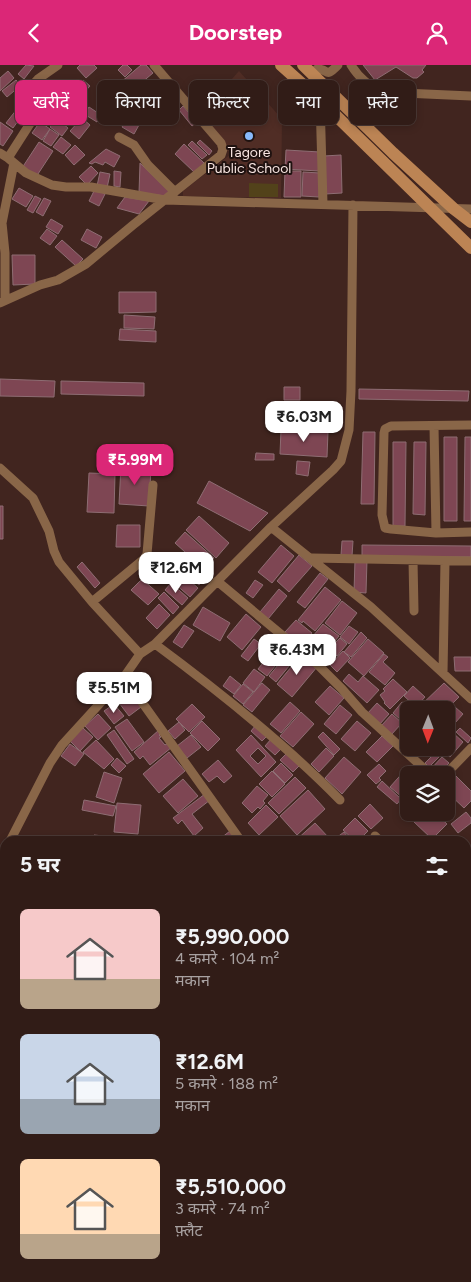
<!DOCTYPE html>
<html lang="hi">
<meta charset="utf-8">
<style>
:root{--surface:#311c17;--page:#392520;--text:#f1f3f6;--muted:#a8a1a1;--line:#4c3a36;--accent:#db2777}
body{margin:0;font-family:Figtree,"Noto Sans Devanagari",sans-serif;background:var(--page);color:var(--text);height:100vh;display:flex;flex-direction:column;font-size:19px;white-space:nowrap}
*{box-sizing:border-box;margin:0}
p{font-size:16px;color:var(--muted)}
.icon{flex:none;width:28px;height:28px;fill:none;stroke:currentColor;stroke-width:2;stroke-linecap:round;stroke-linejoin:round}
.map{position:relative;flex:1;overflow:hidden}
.side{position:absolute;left:0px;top:771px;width:471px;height:446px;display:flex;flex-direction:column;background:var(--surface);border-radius:15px 15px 0 0;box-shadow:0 2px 8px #0003,0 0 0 1px var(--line)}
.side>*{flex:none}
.guide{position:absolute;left:15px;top:15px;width:441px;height:45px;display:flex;gap:10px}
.needle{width:32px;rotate:181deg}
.controls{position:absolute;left:400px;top:636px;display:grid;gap:10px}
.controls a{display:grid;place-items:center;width:55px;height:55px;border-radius:8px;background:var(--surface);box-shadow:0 2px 8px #0003,0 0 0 1px var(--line);font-size:25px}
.price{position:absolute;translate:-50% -42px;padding:0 11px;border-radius:10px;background:#fff;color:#222;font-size:16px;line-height:32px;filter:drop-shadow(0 1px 2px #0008)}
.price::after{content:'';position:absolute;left:50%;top:30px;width:15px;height:11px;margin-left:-8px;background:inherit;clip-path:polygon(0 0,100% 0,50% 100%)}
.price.current{background:var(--accent);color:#fff}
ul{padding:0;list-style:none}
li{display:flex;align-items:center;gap:15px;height:125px;padding:0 20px}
li span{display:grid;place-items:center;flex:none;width:140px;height:100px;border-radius:8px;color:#555}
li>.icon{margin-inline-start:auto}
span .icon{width:60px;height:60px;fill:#fffc;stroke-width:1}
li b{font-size:21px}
h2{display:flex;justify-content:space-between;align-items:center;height:60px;padding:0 20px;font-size:21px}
.chip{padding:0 18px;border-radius:8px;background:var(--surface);box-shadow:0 2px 8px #0003,0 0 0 1px var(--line);font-size:18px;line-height:45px}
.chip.current{background:var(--accent);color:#fff}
header{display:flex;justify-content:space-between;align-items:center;height:65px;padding:0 20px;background:var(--accent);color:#fff;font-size:22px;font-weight:700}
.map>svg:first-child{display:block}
.built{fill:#502d25}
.green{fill:#52421a}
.building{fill:#7e4653;stroke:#8e6d73;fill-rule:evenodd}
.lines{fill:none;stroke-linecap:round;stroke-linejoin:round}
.minor{stroke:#896648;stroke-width:9}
.secondary{stroke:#bc8454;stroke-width:12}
.poi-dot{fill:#88bafc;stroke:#1f1210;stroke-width:2}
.labels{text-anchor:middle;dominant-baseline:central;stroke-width:4;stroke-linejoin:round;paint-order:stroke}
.poi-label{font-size:14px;fill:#f9e6e2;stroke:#1f1210}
</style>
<header><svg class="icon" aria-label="back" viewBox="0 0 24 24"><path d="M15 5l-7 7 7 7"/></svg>Doorstep<svg class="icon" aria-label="person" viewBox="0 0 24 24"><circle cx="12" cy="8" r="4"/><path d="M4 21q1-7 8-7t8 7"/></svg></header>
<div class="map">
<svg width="471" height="1217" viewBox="0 0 471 1217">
<rect width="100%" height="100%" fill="#41251f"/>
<path class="built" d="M239 6 282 54 281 133 183 131V126L231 89 200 50Z"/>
<path class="green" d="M249 118 278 119V132H249Z"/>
<path class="building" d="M26 0 34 1 24 14 18 9Z
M80 0H94L97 3 86 13 77 3Z
M123 0H127L132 5 125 12 118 5Z
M141 0H146L153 8 122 34 113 24Z
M363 0H426L422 5 424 7 417 13H413L396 2 375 15Z
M8 6 14 13 0 26V13Z
M16 15 21 20 7 32 2 26Z
M83 15 90 21 79 33 72 27Z
M49 32 64 43 58 51 43 41Z
M78 38 85 43 80 50 73 46Z
M183 41 197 57 192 61 179 45Z
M42 42 54 50 47 59 36 51Z
M89 42 101 50 97 57 84 49Z
M17 44 23 49 13 63 6 58Z
M82 53 90 60 79 74 70 66Z
M128 53 139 60 134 69 122 62Z
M57 54 68 63 62 71 50 62Z
M0 57 13 66 3 81 0 79Z
M40 57 50 64 42 75 32 68Z
M50 64 59 70 51 81 43 76Z
M61 72 71 80 63 89 53 82Z
M200 75 212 86 209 90 197 78Z
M192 76 207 90 202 94 188 80Z
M39 77 53 86 36 112 22 103Z
M184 79 204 98 195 108 175 89Z
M75 80 85 90 74 100 65 90Z
M106 84 120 91 114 102 105 97 103 100 95 97 92 99 89 98Z
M286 85 320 87 319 106 285 104Z
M341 90 342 128 325 129 324 91Z
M140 98 170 127 166 131 139 128Z
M91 101 98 108 87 120 79 112Z
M114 106 121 107 120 122 114 121Z
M285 106H301V132H284Z
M100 107 110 109 107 123 97 121Z
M303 107 320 108 319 132 302 131Z
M19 123 33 131 26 142 12 134Z
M95 124 105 129 99 141 89 136Z
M35 131 41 134 33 148 27 145Z
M125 132 149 136 139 149 117 143Z
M44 133 51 136 43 151 36 147Z
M51 154 63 161 58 169 46 162Z
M47 164 57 171 50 180 40 173Z
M87 164 102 172 96 183 81 175Z
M62 175 83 194 76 201 55 182Z
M12 190H35V219L13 220Z
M119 227H156V247L119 248Z
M124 250 155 252 154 264 124 263Z
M120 264 156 266V277L119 275Z
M0 314 55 316 54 332 0 331Z
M61 316 144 318V331L61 329Z
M284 322H300V335H284Z
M359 324 469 326 468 336 359 334Z
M295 341H313V360L295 359Z
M316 341 342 342V361L316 360Z
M281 365 328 367 327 392 280 389Z
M363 367H375L374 439H361Z
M444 372H457V456H444Z
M465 372H471V456H464Z
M393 377H406L405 461H393Z
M414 377H426L425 450 413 449Z
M256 388 274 389V395H255Z
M297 396 310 397 308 411 296 409Z
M121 401 151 402 149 441 119 439Z
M89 408 115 409 114 448 87 447Z
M209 416 268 448 250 466 197 438Z
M0 441H3V474H0Z
M199 451 229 478 216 493 186 465Z
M117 460H140V482H116Z
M185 467 214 493 204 504 175 478Z
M342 476H353L352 491 341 490Z
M281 480 294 491 272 518 258 507Z
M362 480 471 481V492L362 491Z
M299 490 312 501 289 527 277 516Z
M355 495H367L366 528 354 527Z
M82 497 100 518 95 523 77 502Z
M198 500 208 509 199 520 188 511Z
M181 508 198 523 190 532 173 517Z
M320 508 328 514 305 543 297 537Z
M142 514 159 529 148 540 131 525Z
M255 515 263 520 253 533 246 528Z
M171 518 188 533 182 540 165 525Z
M325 522 341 535 315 566 303 556 302 558 298 555Z
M279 524 287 531 268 554 260 547Z
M164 527 179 542 173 549 158 533Z
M342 536 357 548 340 570 325 558Z
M159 539 170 550 157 564 146 553Z
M203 542 230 558 220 576 193 560Z
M246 549 261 562 242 585 227 572Z
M296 555 312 568 301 580 285 567Z
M323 559 339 571 319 595 303 583Z
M184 560 194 566 182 583 173 577Z
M349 561 358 567 349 579 340 572Z
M361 567 367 573 351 592 344 587Z
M340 573 347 579 337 591 329 584Z
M254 574 261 579 248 596 241 591Z
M368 574 384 588 364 611 348 597Z
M329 585 336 590 326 601 320 597Z
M343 586 350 593 337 607 330 600Z
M271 588 280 595 267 611 258 604Z
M287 589 294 595 276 617 269 611Z
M302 589 317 602 292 632 277 619Z
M384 589 388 592 383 597 395 608 385 620 369 607Z
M454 592H471V606H455Z
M254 604 265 612 254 627 243 618Z
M349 609 358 617 363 611 379 625 367 638 343 616Z
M230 611 241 620 234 629 223 621Z
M393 614 407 627 390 644 384 638 385 637 380 630 385 626 383 624Z
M262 618 270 625 252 647 243 640Z
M444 618 459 632 446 645H416Z
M243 619 253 627 243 639 233 631Z
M330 621 344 633 329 650 315 637Z
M413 621 425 632 416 642 404 631Z
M128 625 141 642 129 651 116 634Z
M290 637 300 646 281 668 270 659Z
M402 637 411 643 401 655 393 648Z
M377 638 389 649 379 660 367 649Z
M114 639 124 651 114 659 104 646Z
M192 639 205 652 189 667 176 654Z
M340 640 352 650 336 669 324 659Z
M455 642 463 649 455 658 447 650Z
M301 647 314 659 293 682 280 671Z
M98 649 111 663 98 675 85 661Z
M392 649 402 658 391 670 381 661Z
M127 654 144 677 132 686 115 662Z
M202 656 220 674 208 686 190 668Z
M357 656 371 668 355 686 341 674Z
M179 657 185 665 175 674 168 666Z
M256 660 268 670 262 676 251 666Z
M83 663 93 672 80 686 70 676Z
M460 663 471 673 468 678 456 667Z
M114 665 134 694 127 699 107 670Z
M159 665 161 668 159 670 161 672 159 673 165 680 168 678 172 682 150 700 143 691 140 694 134 687Z
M323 667 340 684 334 690 318 672Z
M452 667 463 677 450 692 439 683 446 682V674Z
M191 670 201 682 187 693 177 681Z
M251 670 276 697 261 712 236 685ZM258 683 266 691 258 699 250 691Z
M382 671 393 681 377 697 366 687Z
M272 673 282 683 275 690 265 681Z
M96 675 114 694 104 704 83 687Z
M70 679 84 689 75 701 61 691Z
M326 683 334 691 319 707 311 699Z
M439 684 443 688 429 702 425 698Z
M169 687 185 706 159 728 143 709Z
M288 687 301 699 293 707 280 695Z
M344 692 361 707 342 729 325 713Z
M442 692 449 698 438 710H436L430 705Z
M117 693 126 701 119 708 111 700Z
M218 695 232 711 224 718 217 711 209 717 202 709Z
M281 698 293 710 285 718 273 706Z
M379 699 386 706 379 713 381 715 376 719 367 710Z
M406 704 413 710H409V727L403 733 390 722Z
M272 706 285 719 272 732 259 719Z
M104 707 122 713 114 738 96 732Z
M452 707 471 726V736L464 743 446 726V713Z
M295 712 306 723 279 749 268 738Z
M183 714 198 731 178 748 163 731Z
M382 716 401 734 397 739 377 722Z
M257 721 268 730 263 736 265 738 260 744 258 742 252 748 242 738Z
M308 725 325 744 297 770 280 751Z
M205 729 210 735 192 749 203 763 194 771 182 755 178 759 173 753Z
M84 735 116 741 113 751 82 745Z
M403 737 409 742V748H416L412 753 399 741Z
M117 738 141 740 138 769 114 767Z
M370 739 383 753 371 764 358 751Z
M266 740 278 752 259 770 248 758Z
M466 747 471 753V758L458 768 451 759Z
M421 748H435L447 759 432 774 413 756Z
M355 753 368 766 358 776H355L343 765Z
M315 758 329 773 325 776H295Z
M230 766 237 776H224L221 773Z
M344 767 351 776H332Z
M94 770 113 772V776H93Z
M471 789V819L466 814V793Z
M466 838 471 843V872L466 866Z
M466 899 471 904V913L466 918Z
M471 917V935L466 930V921Z
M0 1117H5V1203H0Z
M0 1212 41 1213V1217H0Z"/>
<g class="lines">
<path class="minor" d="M351 0C359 13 368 20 381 27L471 31
M312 9 317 4C330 4 324 14 338 0
M320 35 323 139
M119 72 134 80 148 100 175 127
M0 88 8 93 26 108 52 120 66 122H91L165 135 471 144
M8 93 33 54 30 23 38 14 58 0
M5 235V188L2 158 14 98
M0 238 40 220 58 215 86 199 133 160 221 90 223 84 221 78 154 0
M471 360 391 361 385 364 384 368 382 450 385 463 391 464 436 468 471 467
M434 361 436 468
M0 403 33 433 49 466 54 486 59 497 92 537 140 589
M271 462 371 542 471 634
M312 493 471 496
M413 495 414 546
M217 516 318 600 342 624 362 647 431 710
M92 537 144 494 147 489 153 420
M155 579C220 627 283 677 340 735
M443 608 445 496
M124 612 241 776
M445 710 471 683
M375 771 380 776
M10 776 50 698 62 680 124 612 140 589 155 579 271 462 333 405 341 396 349 365 351 326 353 140
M0 800 5 789
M466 833 471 839
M466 959 471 958
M466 1139 471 1136
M466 1159 471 1165
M3 1210H5
M181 1212V1217
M248 1212V1217
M268 1212V1217
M50 1217V1212
M411 1217V1212
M461 1217 471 1212"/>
<path class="secondary" d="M281 0 320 35 471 183
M303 0 393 88 454 144 471 157"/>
</g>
<circle class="poi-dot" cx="249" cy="71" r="5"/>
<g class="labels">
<g class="poi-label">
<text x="249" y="87">Tagore<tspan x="249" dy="16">Public School</tspan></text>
</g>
</g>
</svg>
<div class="controls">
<a><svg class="needle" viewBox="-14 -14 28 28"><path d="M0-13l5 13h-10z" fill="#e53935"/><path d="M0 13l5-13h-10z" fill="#a8a1a1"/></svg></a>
<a><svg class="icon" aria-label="layers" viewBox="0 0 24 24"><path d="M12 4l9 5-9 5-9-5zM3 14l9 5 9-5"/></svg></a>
</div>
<b class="price" style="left:304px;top:378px">₹6.03M</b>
<b class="price current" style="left:135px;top:421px">₹5.99M</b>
<b class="price" style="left:176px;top:529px">₹12.6M</b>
<b class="price" style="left:297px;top:611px">₹6.43M</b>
<b class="price" style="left:114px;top:649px">₹5.51M</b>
<div class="guide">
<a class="chip current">खरीदें</a>
<a class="chip">किराया</a>
<a class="chip">फ़िल्टर</a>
<a class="chip">नया</a>
<a class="chip">फ़्लैट</a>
</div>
<section class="side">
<h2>5 घर<svg class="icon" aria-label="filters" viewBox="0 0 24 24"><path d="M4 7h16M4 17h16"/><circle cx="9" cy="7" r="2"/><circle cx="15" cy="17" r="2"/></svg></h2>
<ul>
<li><span style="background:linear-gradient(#f6c9c9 70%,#b9a48a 0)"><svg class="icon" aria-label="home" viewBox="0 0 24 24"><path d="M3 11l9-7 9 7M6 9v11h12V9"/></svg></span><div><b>₹5,990,000</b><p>4 कमरे · 104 m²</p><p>मकान</p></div></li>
<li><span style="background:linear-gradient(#c9d6e8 65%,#9aa5b1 0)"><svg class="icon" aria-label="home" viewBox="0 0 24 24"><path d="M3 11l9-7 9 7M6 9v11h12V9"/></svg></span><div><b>₹12.6M</b><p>5 कमरे · 188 m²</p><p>मकान</p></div></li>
<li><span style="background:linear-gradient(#ffd9b3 75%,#b9a48a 0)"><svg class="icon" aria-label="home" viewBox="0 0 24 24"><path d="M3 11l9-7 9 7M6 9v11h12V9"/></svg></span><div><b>₹5,510,000</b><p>3 कमरे · 74 m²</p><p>फ़्लैट</p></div></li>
</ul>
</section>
</div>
